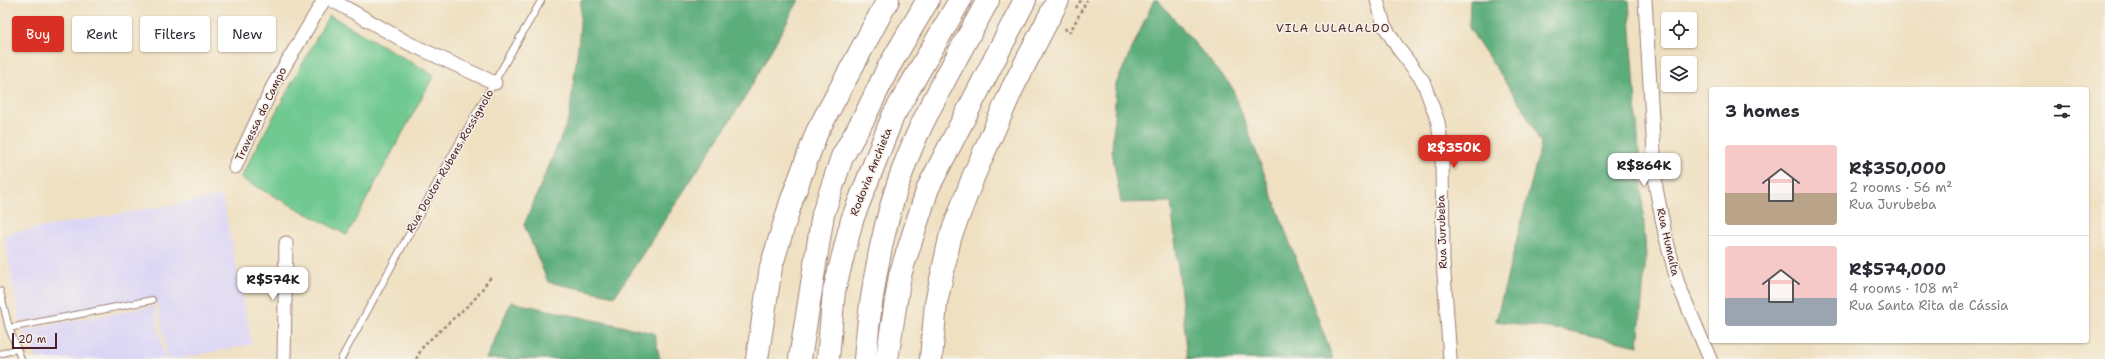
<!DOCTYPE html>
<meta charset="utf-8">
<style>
:root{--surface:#fff;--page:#f2f2f3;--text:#2b2b33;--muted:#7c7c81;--line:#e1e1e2;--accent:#d93025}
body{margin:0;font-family:"Shantell Sans",sans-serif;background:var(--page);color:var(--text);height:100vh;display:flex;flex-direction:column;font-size:15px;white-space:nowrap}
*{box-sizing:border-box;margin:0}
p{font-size:13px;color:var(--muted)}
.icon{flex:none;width:22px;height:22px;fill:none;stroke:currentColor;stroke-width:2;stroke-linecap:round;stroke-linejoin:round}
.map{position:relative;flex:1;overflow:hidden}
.side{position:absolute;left:1709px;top:87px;width:380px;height:256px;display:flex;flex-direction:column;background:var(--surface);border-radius:4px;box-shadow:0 1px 3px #0004}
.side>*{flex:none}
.banner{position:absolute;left:12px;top:16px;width:380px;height:36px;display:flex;gap:8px}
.fabs{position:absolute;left:1661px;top:12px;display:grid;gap:8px}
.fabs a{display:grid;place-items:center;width:36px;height:36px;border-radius:4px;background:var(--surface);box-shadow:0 1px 3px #0004;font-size:20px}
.scale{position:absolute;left:12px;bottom:10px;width:45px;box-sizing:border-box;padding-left:4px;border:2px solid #4a1f2b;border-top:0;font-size:11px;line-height:14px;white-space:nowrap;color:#4a1f2b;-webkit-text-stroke:3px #f7f3e8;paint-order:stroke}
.price{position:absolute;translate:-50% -34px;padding:0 9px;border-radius:8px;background:#fff;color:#222;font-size:13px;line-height:26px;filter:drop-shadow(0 1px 2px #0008)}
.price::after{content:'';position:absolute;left:50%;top:24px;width:12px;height:9px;margin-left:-6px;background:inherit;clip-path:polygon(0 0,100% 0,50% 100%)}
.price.on{background:var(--accent);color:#fff}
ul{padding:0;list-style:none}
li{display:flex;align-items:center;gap:12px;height:100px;padding:0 16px}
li+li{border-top:1px solid var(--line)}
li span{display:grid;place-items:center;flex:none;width:112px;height:80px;border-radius:4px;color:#555}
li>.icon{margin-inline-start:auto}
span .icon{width:48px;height:48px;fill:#fffc;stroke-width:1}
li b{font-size:17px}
h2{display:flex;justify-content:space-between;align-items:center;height:48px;padding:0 16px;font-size:17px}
.pill{padding:0 14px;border-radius:4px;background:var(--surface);box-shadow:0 1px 3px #0004;font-size:14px;line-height:36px}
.pill.on{background:var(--accent);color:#fff}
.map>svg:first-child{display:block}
.built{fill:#dcd6f6}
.green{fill:#6fc991;stroke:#5c745e}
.forest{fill:#5bad7b;stroke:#526653}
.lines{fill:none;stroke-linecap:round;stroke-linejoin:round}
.service-casing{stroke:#9c8076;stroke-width:8}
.minor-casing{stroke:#9c8076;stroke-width:15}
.motorway-casing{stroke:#9c8076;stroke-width:24}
.path{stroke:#9c8076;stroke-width:2.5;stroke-dasharray:3 3;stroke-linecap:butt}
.service{stroke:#fff;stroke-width:6}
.minor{stroke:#fff;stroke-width:13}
.motorway{stroke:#fff;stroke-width:22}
.labels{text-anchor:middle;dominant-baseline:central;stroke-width:3;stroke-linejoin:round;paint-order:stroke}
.street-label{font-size:11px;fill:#4a1f2b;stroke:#f7f3e8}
.neighbourhood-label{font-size:12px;letter-spacing:1px;fill:#4a1f2b;stroke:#f7f3e8}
</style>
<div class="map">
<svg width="2105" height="359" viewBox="0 0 2105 359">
<rect width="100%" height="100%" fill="#f7f3e8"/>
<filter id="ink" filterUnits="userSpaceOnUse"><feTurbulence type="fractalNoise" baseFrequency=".025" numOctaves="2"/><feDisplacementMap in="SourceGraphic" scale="8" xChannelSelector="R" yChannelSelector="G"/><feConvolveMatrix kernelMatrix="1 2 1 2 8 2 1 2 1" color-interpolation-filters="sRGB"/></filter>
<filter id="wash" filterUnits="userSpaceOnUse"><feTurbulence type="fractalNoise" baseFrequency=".012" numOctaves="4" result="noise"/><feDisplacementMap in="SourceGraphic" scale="16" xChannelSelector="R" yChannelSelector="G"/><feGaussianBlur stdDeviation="0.9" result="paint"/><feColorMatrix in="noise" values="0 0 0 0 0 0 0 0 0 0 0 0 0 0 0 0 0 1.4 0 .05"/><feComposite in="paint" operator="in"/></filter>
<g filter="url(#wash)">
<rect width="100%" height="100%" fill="#efe0c1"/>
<path class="built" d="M222 196 252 344 177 359H168L157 303 20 322 4 234Z
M154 306 165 359H38L22 330Z"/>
<path class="green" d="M329 15 434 75 347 235 240 178Z"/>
<path class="forest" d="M581 0H799L743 101 615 296 548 282 524 225 569 118 579 38Z
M1154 0H1158L1232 87 1333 359H1188L1171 202 1121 203 1112 151 1116 84Z
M1470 0H1629L1646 256 1638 346 1570 331 1496 321 1541 144 1523 108 1469 28Z
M511 302 654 333 660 359H486Z"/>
</g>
<g filter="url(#ink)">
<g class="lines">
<defs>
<path id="service" d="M0 291 9 328 21 359
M9 328 152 300
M0 354 16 349
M341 359 456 148 541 1"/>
<path id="minor" d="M332 0 408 43 495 83
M1377 0 1384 25 1398 48 1423 81 1438 122 1442 151 1443 260 1450 359
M1645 0 1656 188 1665 234 1678 284 1710 359
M235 167 274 84 324 0
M284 359 286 243"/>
<path id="motorway" d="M757 359 771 267 792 199 817 132 888 0
M800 359 823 214 842 157 864 118 888 68 928 0
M828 359 834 291 852 220 893 116 960 0
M865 359C871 285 886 203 917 135 938 89 964 45 988 0
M887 359 900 275 928 188 1025 0
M931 359 936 303 950 238 974 175 1013 87 1058 0"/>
</defs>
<use href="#service" class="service-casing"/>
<use href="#minor" class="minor-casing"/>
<use href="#motorway" class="motorway-casing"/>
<path class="path" d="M1076 8 1081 0
M1065 28 1067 32H1070L1087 0
M416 359 424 345 474 300 491 277"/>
<use href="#service" class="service"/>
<use href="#minor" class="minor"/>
<use href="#motorway" class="motorway"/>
</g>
</g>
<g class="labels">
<g class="street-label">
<text transform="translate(261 114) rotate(-64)">Travessa do Campo</text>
<text transform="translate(450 161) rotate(-60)">Rua Doutor Rubens Rossignolo</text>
<text transform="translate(871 172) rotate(-68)">Rodovia Anchieta</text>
<text transform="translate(1442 232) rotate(-92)">Rua Jurubeba</text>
<text transform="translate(1668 242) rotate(77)">Rua Humaíta</text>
</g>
<g class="neighbourhood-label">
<text x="1333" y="28">VILA LULALALDO</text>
</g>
</g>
</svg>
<div class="fabs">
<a><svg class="icon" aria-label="locate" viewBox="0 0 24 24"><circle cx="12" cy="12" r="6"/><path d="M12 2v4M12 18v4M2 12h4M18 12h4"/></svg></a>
<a><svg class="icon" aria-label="layers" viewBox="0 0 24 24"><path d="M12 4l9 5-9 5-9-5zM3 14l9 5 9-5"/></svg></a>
</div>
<div class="scale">20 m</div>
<b class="price on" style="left:1454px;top:169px">R$350K</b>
<b class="price" style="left:1644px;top:187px">R$864K</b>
<b class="price" style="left:273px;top:301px">R$574K</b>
<div class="banner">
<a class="pill on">Buy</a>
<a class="pill">Rent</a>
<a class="pill">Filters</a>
<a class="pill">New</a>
</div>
<section class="side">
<h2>3 homes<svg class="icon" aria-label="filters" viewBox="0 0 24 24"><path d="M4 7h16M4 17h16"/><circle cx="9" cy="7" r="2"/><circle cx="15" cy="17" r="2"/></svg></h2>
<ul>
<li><span style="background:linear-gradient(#f6c9c9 60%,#b9a48a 0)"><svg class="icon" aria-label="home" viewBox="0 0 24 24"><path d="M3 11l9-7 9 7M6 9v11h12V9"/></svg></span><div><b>R$350,000</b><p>2 rooms · 56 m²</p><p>Rua Jurubeba</p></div></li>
<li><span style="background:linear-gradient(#f6c9c9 65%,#9aa5b1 0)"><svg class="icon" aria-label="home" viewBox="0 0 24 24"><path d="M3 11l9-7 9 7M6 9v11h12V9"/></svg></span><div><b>R$574,000</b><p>4 rooms · 108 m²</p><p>Rua Santa Rita de Cássia</p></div></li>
</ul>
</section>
</div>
